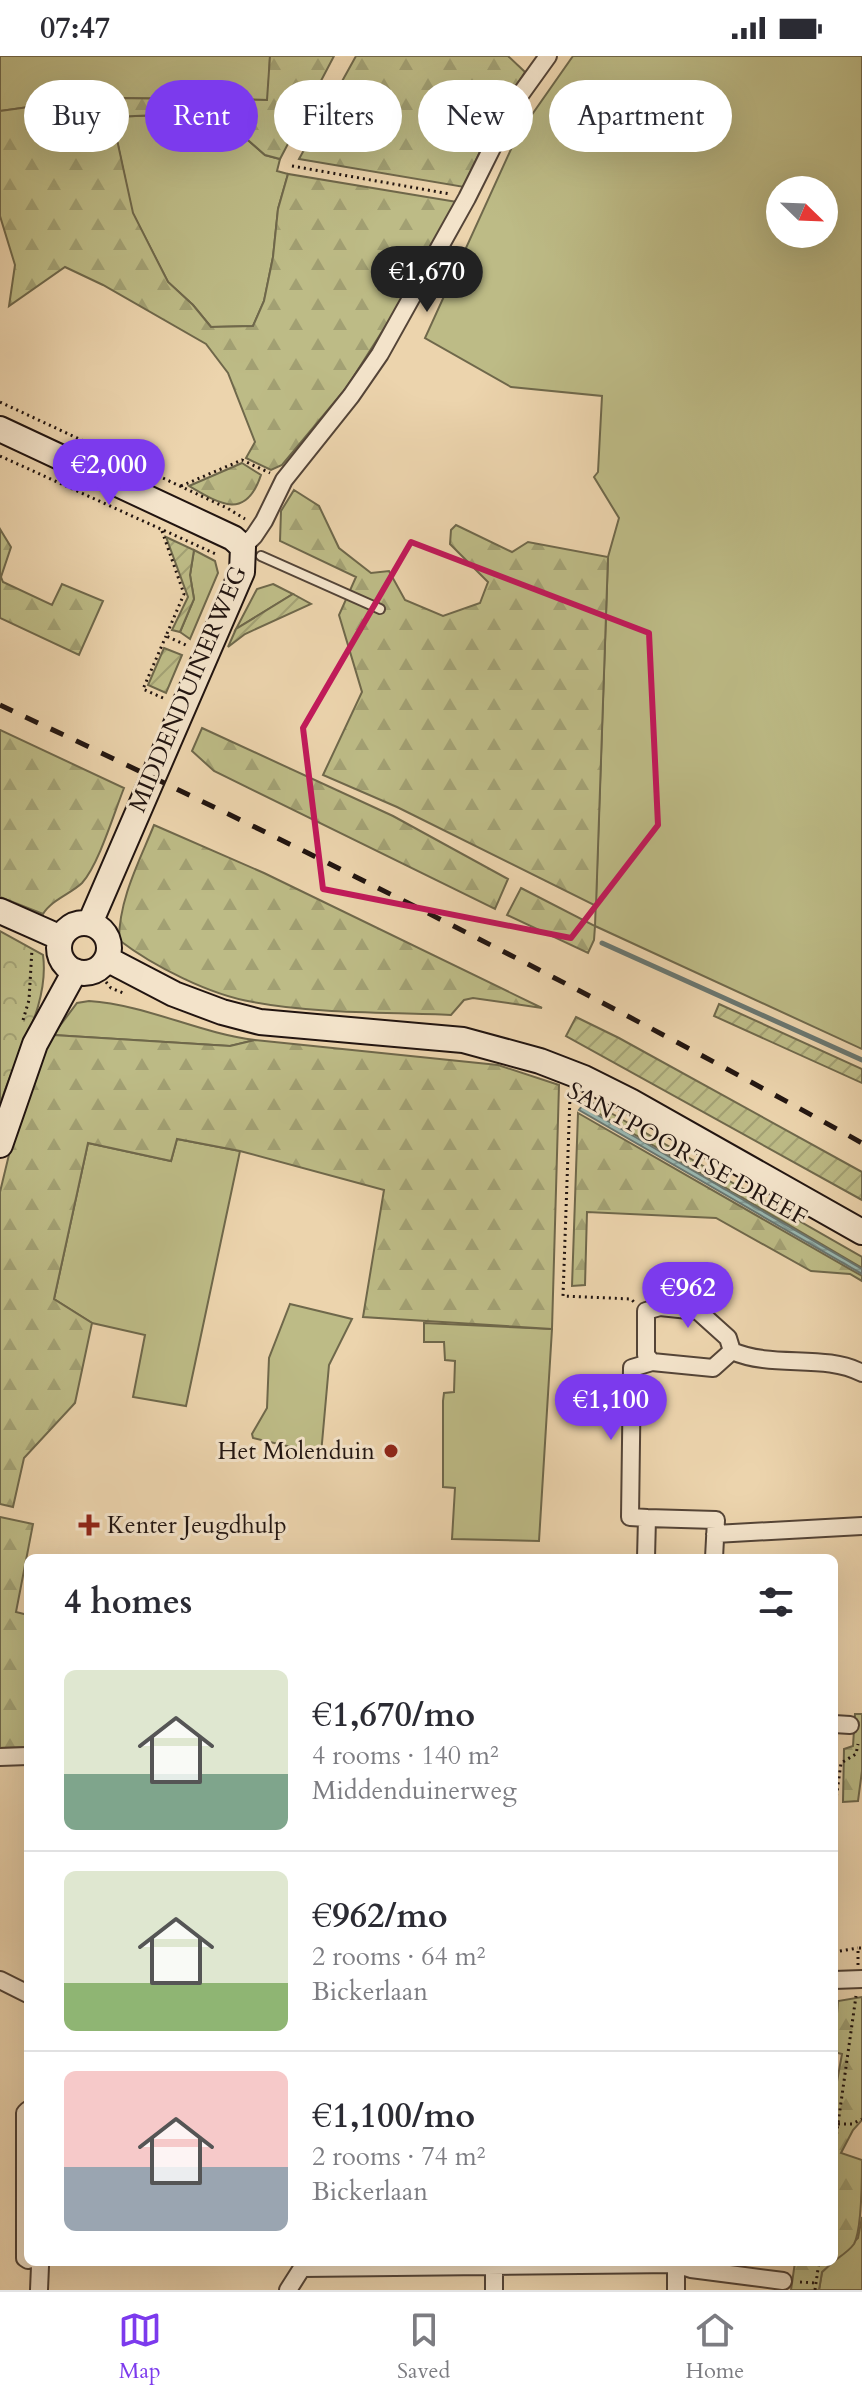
<!DOCTYPE html>
<meta charset="utf-8">
<style>
:root{--surface:#fff;--page:#f7f7f7;--text:#2b2b33;--muted:#7c7c81;--line:#e1e1e2;--accent:#7c3aed}
body{margin:0;font-family:Cardo,serif;background:var(--page);color:var(--text);height:100vh;display:flex;flex-direction:column;font-size:30px;white-space:nowrap}
*{box-sizing:border-box;margin:0}
p{font-size:26px;color:var(--muted)}
.icon{flex:none;width:44px;height:44px;fill:none;stroke:currentColor;stroke-width:2;stroke-linecap:round;stroke-linejoin:round}
.map{position:relative;flex:1;overflow:hidden}
.details{position:absolute;left:24px;top:1498px;width:814px;height:712px;display:flex;flex-direction:column;background:var(--surface);border-radius:12px;box-shadow:0 8px 32px #0002}
.details>*{flex:none}
.banner{position:absolute;left:24px;top:24px;width:814px;height:72px;display:flex;gap:16px}
.needle{width:52px;rotate:113deg}
.tools{position:absolute;left:766px;top:120px;display:grid;gap:16px}
.tools a{display:grid;place-items:center;width:72px;height:72px;border-radius:50%;background:var(--surface);box-shadow:0 8px 32px #0002;font-size:40px}
.price{position:absolute;translate:-50% -68px;padding:0 18px;border-radius:28px;background:var(--accent);color:#fff;font-size:26px;line-height:52px;filter:drop-shadow(0 2px 4px #0008)}
.price::after{content:'';position:absolute;left:50%;top:48px;width:24px;height:18px;margin-left:-12px;background:inherit;clip-path:polygon(0 0,100% 0,50% 100%)}
.price.current{background:#222;color:#fff}
ul{padding:0;list-style:none}
li{display:flex;align-items:center;gap:24px;height:200px;padding:0 40px}
li+li{border-top:2px solid var(--line)}
li span{display:grid;place-items:center;flex:none;width:224px;height:160px;border-radius:12px;color:#555}
li>.icon{margin-inline-start:auto}
span .icon{width:96px;height:96px;fill:#fffc;stroke-width:1}
li b{font-size:34px}
h2{display:flex;justify-content:space-between;align-items:center;height:96px;padding:0 40px;font-size:34px}
.tag{padding:0 28px;border-radius:36px;background:var(--surface);box-shadow:0 8px 32px #0002;font-size:28px;line-height:72px}
.tag.current{background:var(--accent);color:#fff}
.status{display:flex;justify-content:space-between;align-items:center;height:56px;padding:0 40px;background:var(--surface);direction:ltr}
.status svg{height:22px;fill:currentColor}
.tab-bar{display:flex;justify-content:space-around;align-items:center;height:112px;border-top:2px solid var(--line);background:var(--surface);font-size:22px;color:var(--muted)}
.tab-bar a{display:grid;justify-items:center;gap:4px}
.tab-bar .current{color:var(--accent)}
.map>svg:first-child{display:block}
.grass{fill:#bdbb86;stroke:#6f684b;stroke-width:2;fill-rule:evenodd}
.forest{fill:url(#forest-firs);stroke:#6f684b;stroke-width:2}
.park{fill:url(#park-crowns);stroke:#6f684b;stroke-width:2}
.garden{fill:url(#garden-furrows);stroke:#6f684b;stroke-width:2}
.water{fill:url(#water-waves);stroke:#697670;stroke-width:2}
.lines{fill:none;stroke-linecap:round;stroke-linejoin:round}
.stream{stroke:#697670;stroke-width:5}
.lane-casing{stroke:#544437;stroke-width:12}
.street-casing{stroke:#544437;stroke-width:20}
.secondary-casing{stroke:#211410;stroke-width:28}
.path{stroke:#211410;stroke-width:3;stroke-dasharray:2 4;stroke-linecap:butt}
.lane{stroke:#f3e3ca;stroke-width:8}
.street{stroke:#f3e3ca;stroke-width:16}
.secondary{stroke:#f3e3ca;stroke-width:24}
.rail{stroke:#211410;stroke-width:5;stroke-dasharray:14 14;stroke-linecap:butt}
.marked{fill:none;stroke:#c2185b;stroke-width:6;stroke-linejoin:round}
.poi-dot{fill:#8f2418;stroke:#f3e3ca;stroke-width:3}
.labels{text-anchor:middle;dominant-baseline:central;stroke-width:6;stroke-linejoin:round;paint-order:stroke}
.street-label{font-size:24px;fill:#211410;stroke:#f3e3ca}
.poi-label{font-size:24px;fill:#211410;stroke:#f3e3ca;text-anchor:end}
</style>
<div class="status"><b>07:47</b><svg viewBox="0 0 49 12"><path d="M0 12V9h3v3zM5 12V6h3v6zM10 12V3h3v9zM15 12V0h3v12zM26 1h20v11H26zM47 4h2v5h-2z"/></svg></div>
<div class="map">
<svg width="862" height="2234" viewBox="0 0 862 2234">
<defs>
<pattern id="forest-firs" width="22" height="20" patternUnits="userSpaceOnUse" patternTransform="scale(2)"><rect width="22" height="20" fill="#bdbb86"/><path d="M5 1l3.5 6h-7zM16 11l3.5 6h-7z" fill="#a2a073"/></pattern>
<pattern id="park-crowns" width="20" height="18" patternUnits="userSpaceOnUse" patternTransform="scale(2)"><rect width="20" height="18" fill="#bdbb86"/><path d="M2 6a3 3 0 1 1 6 0M12 15a3 3 0 1 1 6 0" fill="none" stroke="#a2a073"/></pattern>
<pattern id="garden-furrows" width="10" height="10" patternUnits="userSpaceOnUse" patternTransform="scale(2)"><rect width="10" height="10" fill="#bdbb86"/><path d="M-1 1l2-2M0 10L10 0M9 11l2-2" fill="none" stroke="#a2a073"/></pattern>
<pattern id="water-waves" width="16" height="10" patternUnits="userSpaceOnUse" patternTransform="scale(2)"><rect width="16" height="10" fill="#99b7b0"/><path d="M0 5q4-4 8 0t8 0" fill="none" stroke="#849c96"/></pattern>
</defs>
<rect width="100%" height="100%" fill="#ecd4ad"/>
<filter id="stains"><feTurbulence type="fractalNoise" baseFrequency=".0025" numOctaves="4"/><feColorMatrix values="0 0 0 0 .2 0 0 0 0 .09 0 0 0 0 .02 0 0 0 .5 -.17"/></filter>
<radialGradient id="worn" r=".72"><stop offset=".6" stop-color="#630" stop-opacity="0"/><stop offset="1" stop-color="#630" stop-opacity=".3"/></radialGradient>
<path class="grass" d="M0 0H270L268 44 112 42 72 45 0 55Z
M573 0H862V993L595 870 608 501 619 462 594 421 598 416 602 340 511 331 425 282 517 80ZM780 134H824V178H780Z
M159 59 225 64 265 99 280 103 277 115 288 118 278 153 273 201 264 245 253 270 211 271 193 249 168 226 132 156 112 61Z
M194 494 215 505 218 517 190 583 180 576 194 543 190 519Z
M273 528 293 538 236 573 257 533Z
M89 945C147 949 198 977 255 984L230 990 53 979 77 947Z
M583 1041 862 1201V1212L581 1047Z
M177 1083 240 1095 186 1350 133 1341 145 1279 92 1267 54 1243 88 1087 171 1105Z
M290 1248 352 1263 329 1309 321 1398 253 1382 252 1378 267 1352 269 1302Z
M424 1267 552 1273 539 1485 452 1483 455 1432 443 1431V1345L444 1337 454 1336 455 1305 445 1304 444 1286H424Z
M862 2161V2234H819L822 2216 858 2182Z"/>
<path class="forest" d="M270 0H334L280 103 265 99 225 64 159 59 112 61 133 157 168 226 193 249 211 271 253 270 264 245 273 201 278 153 288 118 457 146 390 263 347 331 282 409 271 414 246 402 255 386 228 317 206 288 103 229 65 211 9 250 15 209 0 160V55L72 45 112 42 267 44Z
M356 0H508L525 16 492 69 464 131 299 103Z
M242 407 261 419C246 464 221 449 189 430Z
M294 434 319 450 339 492 371 517 389 515 405 544 443 560 480 547 488 526 450 488 451 474 456 469 512 496 528 486 608 501 596 850 397 751 323 719 362 636 339 559 356 521 280 485 281 455Z
M0 473 11 491 1 521 3 526 52 549 62 528 103 545 79 599 0 562Z
M202 672 393 760 508 823 495 853 214 715 192 695Z
M0 674 124 732C114 757 99 808 82 827 72 837 51 844 43 858L0 841Z
M154 769 264 817 542 952 473 942 464 944 451 959C385 956 317 958 253 946 210 939 153 910 119 884 119 843 139 806 154 769Z
M521 832 595 870 594 884 588 897 507 859Z
M53 979 230 990 255 984 498 1009 559 1029 552 1273 363 1261 384 1134 240 1095 177 1083 171 1105 88 1087 54 1243 92 1267 75 1347 24 1402 13 1451 0 1448V1136L13 1082 38 1009Z
M578 1057 862 1220V1225L850 1218 811 1215 716 1162 587 1156 585 1229 572 1230Z
M0 1461 33 1468 16 1556 28 1559V1691L0 1692Z
M855 1658H862V1715L858 1745 843 1746 844 1693 853 1690Z
M862 1941V2064L853 2074 841 2097 862 2104C862 2124 862 2173 854 2188 849 2195 841 2200 834 2205V2042L842 1998 834 1996 838 1945Z
M795 2206H833L822 2216 819 2234H791Z"/>
<path class="park" d="M0 875 43 899C50 951 14 1000 0 1049Z"/>
<path class="garden" d="M166 481 194 494 190 519 194 543 180 576 172 574 188 541Z
M293 538 311 548 245 578 228 591 236 573Z
M164 592 182 599 166 637 148 629Z
M719 948 862 1013V1027L714 960Z
M576 961 619 982 862 1116V1144L566 980Z"/>
<path class="water" d="M582 1050 862 1213V1218L579 1054Z"/>
<g class="lines">
<path class="stream" d="M602 887 862 1004"/>
<defs>
<path id="lane" d="M261 500 380 553"/>
<path id="street" d="M243 491 254 480 264 465 284 424 351 340 380 298 467 142 515 46 548 0
M652 1306 646 1299V1255L660 1251 698 1255 728 1282 732 1295C773 1313 824 1297 862 1317
M647 1462 630 1461 632 1312 652 1306 713 1312 732 1295
M715 1478 862 1470
M646 1502 647 1462 716 1464 714 1502
M834 1668 850 1669
M0 1701 28 1700
M0 1924 28 1938
M834 1924 862 1923
M28 2054 25 2057V2202L28 2204
M302 2212 676 2208 691 2213 783 2225
M39 2234 40 2210
M288 2234 302 2212V2206
M494 2234V2206
M676 2234V2206"/>
<path id="secondary" d="M0 373 233 482 243 491 242 516 90 867
M0 855 61 882
M59 892a25 25 0 1 1 50 0a25 25 0 1 1-50 0Z
M107 903 174 938 222 956 260 966 463 984 540 1005 584 1022 630 1045 862 1176
M0 1089 35 988 75 915"/>
</defs>
<use href="#lane" class="lane-casing"/>
<use href="#street" class="street-casing"/>
<use href="#secondary" class="secondary-casing"/>
<path class="path" d="M292 110 450 138
M0 346 227 452 245 463
M0 400 218 499
M181 430 242 404 270 417
M162 475 184 538 166 580 188 590
M163 642 143 633 166 580
M106 926 111 932 126 938
M23 964 29 944 32 893
M570 1040 563 1240 631 1243 634 1246
M834 1758 841 1707 856 1698 858 1688
M834 1896 858 1892
M858 1909V1892H862
M838 2068H852L862 2063
M834 2096 856 1940
M800 2226 816 2227
M815 2234 819 2206"/>
<use href="#lane" class="lane"/>
<use href="#street" class="street"/>
<use href="#secondary" class="secondary"/>
<path class="rail" d="M0 649C292 786 580 930 862 1087"/>
</g>
<path class="marked" d="M411 486 649 577 658 769 571 882 323 833 303 672Z"/>
<g class="poi-dot">
<circle cx="391" cy="1395" r="8"/>
<path d="M85 1457h8v8h8v8h-8v8h-8v-8h-8v-8h8z"/>
</g>
<g class="labels">
<g class="street-label">
<text transform="translate(188 633) rotate(-67)">MIDDENDUINERWEG</text>
<text transform="translate(687 1098) rotate(29)">SANTPOORTSE DREEF</text>
</g>
<g class="poi-label">
<text x="375" y="1395">Het Molenduin</text>
<text x="107" y="1469" text-anchor="start">Kenter Jeugdhulp</text>
</g>
</g>
<rect width="100%" height="100%" filter="url(#stains)"/>
<rect width="100%" height="100%" fill="url(#worn)"/>
</svg>
<div class="tools">
<a><svg class="needle" viewBox="-14 -14 28 28"><path d="M0-13l5 13h-10z" fill="#e53935"/><path d="M0 13l5-13h-10z" fill="#7c7c81"/></svg></a>
</div>
<b class="price current" style="left:427px;top:258px">€1,670</b>
<b class="price" style="left:109px;top:451px">€2,000</b>
<b class="price" style="left:688px;top:1274px">€962</b>
<b class="price" style="left:611px;top:1386px">€1,100</b>
<div class="banner">
<a class="tag">Buy</a>
<a class="tag current">Rent</a>
<a class="tag">Filters</a>
<a class="tag">New</a>
<a class="tag">Apartment</a>
</div>
<section class="details">
<h2>4 homes<svg class="icon" aria-label="filters" viewBox="0 0 24 24"><path d="M4 7h16M4 17h16"/><circle cx="9" cy="7" r="2"/><circle cx="15" cy="17" r="2"/></svg></h2>
<ul>
<li><span style="background:linear-gradient(#dfe7d0 65%,#7fa58c 0)"><svg class="icon" aria-label="home" viewBox="0 0 24 24"><path d="M3 11l9-7 9 7M6 9v11h12V9"/></svg></span><div><b>€1,670/mo</b><p>4 rooms · 140 m²</p><p>Middenduinerweg</p></div></li>
<li><span style="background:linear-gradient(#dfe7d0 70%,#8fb573 0)"><svg class="icon" aria-label="home" viewBox="0 0 24 24"><path d="M3 11l9-7 9 7M6 9v11h12V9"/></svg></span><div><b>€962/mo</b><p>2 rooms · 64 m²</p><p>Bickerlaan</p></div></li>
<li><span style="background:linear-gradient(#f6c9c9 60%,#9aa5b1 0)"><svg class="icon" aria-label="home" viewBox="0 0 24 24"><path d="M3 11l9-7 9 7M6 9v11h12V9"/></svg></span><div><b>€1,100/mo</b><p>2 rooms · 74 m²</p><p>Bickerlaan</p></div></li>
</ul>
</section>
</div>
<nav class="tab-bar">
<a class="current"><svg class="icon" aria-label="map" viewBox="0 0 24 24"><path d="M3 6l6-2 6 2 6-2v14l-6 2-6-2-6 2zM9 4v14M15 6v14"/></svg>Map</a>
<a><svg class="icon" aria-label="saved" viewBox="0 0 24 24"><path d="M7 4h10v16l-5-4-5 4z"/></svg>Saved</a>
<a><svg class="icon" aria-label="home" viewBox="0 0 24 24"><path d="M3 11l9-7 9 7M6 9v11h12V9"/></svg>Home</a>
</nav>
